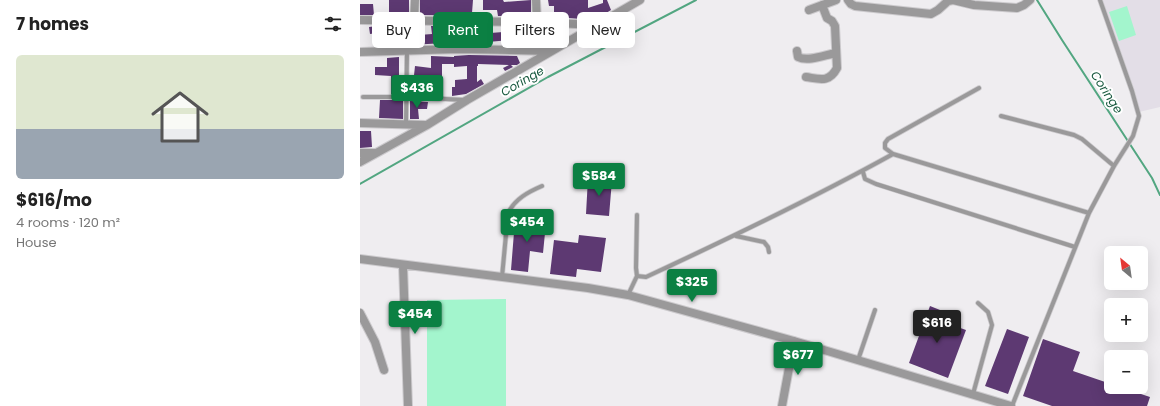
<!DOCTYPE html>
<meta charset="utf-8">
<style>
:root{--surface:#fff;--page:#f2f2f2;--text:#222;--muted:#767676;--accent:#0b8043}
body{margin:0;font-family:Poppins,sans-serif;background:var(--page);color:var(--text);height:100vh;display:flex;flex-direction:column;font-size:15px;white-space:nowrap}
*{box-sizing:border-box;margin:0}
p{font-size:13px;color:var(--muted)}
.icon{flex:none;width:22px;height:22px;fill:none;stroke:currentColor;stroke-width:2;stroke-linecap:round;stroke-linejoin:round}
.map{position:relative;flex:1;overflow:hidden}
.drawer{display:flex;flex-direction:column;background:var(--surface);width:360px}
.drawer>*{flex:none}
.guide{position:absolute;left:12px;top:12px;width:380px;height:36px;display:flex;gap:8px}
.needle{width:26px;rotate:331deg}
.fabs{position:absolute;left:744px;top:246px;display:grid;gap:8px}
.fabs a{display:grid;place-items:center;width:44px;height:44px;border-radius:6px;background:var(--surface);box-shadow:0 4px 16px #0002;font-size:20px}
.price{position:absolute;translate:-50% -34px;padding:0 9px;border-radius:4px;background:var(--accent);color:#fff;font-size:13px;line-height:26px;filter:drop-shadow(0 1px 2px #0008)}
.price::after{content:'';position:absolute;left:50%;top:24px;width:12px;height:9px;margin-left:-6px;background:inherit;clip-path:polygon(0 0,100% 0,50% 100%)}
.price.current{background:#222;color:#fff}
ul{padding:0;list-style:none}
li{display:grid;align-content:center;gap:8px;height:212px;padding:0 16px}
li span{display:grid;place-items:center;height:124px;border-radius:6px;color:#555}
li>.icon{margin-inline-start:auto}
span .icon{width:72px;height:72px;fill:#fffc;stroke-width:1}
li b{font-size:17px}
h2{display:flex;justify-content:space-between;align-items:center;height:48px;padding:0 16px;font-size:17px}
.pill{padding:0 14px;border-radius:6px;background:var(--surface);box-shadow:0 4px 16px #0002;font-size:14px;line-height:36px}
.pill.current{background:var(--accent);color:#fff}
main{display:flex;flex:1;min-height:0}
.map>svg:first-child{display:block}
.built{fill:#e3dee7}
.green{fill:#a3f5cd}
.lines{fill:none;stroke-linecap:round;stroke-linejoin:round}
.stream{stroke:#52a681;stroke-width:2}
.building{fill:#5d3972}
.service-casing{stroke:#cccacd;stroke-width:5.5}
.minor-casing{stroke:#cccacd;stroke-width:10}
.service{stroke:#9a999a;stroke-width:4}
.minor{stroke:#9a999a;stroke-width:8}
.labels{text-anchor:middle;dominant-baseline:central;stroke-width:4;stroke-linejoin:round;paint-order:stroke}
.water-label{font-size:12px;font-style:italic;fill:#17583e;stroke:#fff}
</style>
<main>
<section class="drawer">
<h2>7 homes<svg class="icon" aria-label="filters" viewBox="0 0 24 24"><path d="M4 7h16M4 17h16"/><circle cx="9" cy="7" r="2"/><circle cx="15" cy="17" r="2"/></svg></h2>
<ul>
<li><span style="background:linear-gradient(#dfe7d0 60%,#9aa5b1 0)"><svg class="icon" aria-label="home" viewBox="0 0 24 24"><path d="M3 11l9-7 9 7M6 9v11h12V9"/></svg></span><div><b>$616/mo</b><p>4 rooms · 120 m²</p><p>House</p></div></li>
</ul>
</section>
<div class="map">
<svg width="800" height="406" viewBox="0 0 800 406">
<rect width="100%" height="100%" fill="#efedf0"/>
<path class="built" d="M742 0H800V107L779 112Z"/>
<path class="green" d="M767 6 776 35 759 41 749 12Z
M146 299V406H67V300Z"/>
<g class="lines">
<path class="stream" d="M677 0 702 40 792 178 800 195
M0 184 188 77 336 0"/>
</g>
<path class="building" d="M29 0H49V15H29Z
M60 0H113L112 13H126V16L60 15Z
M123 0H143L144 2 171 0V16H138L137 10H123Z
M188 0H228V8L243 3V0H247L251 10 235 20 194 17V6H189Z
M0 4H13L14 15H0Z
M17 26V33L10 34 9 27Z
M35 26H44V35H46V36L72 34 71 26H78V31L84 30 85 43 33 46 32 36H35Z
M105 27H117V34L158 31V27H174V29L191 28 192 37 171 39V40H151L106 44Z
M109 55 157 56 160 63 157 65H151L153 67 145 71 143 68 149 65 118 64V66H117V82L121 79 124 84 106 94 92 96V87H95V80L107 79V66L94 67V64H82V79H79L80 93 68 92V95L52 94 55 66 71 68V56L94 57V56Z
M39 57V94H31V76L15 75V67H27V58Z
M20 100H43V119L19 118Z
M50 101 68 102 67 109H58L59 119H50Z
M0 131H11L12 147 0 148Z
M228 178 252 180 249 216 226 214Z
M155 220 186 223 183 253 170 251 168 272 151 270Z
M219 235 246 238 241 272 217 269 216 277 190 274 194 240 218 243Z
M570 306 590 314 586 323 606 330 588 378 549 363Z
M647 329 669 337 648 394 625 386Z
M683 339 720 352 713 371 751 384V387H760L790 397 787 406H692L663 396Z"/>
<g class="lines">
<defs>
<path id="service" d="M3 97H47L105 100
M641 116 714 135 722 139 754 166
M46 125 47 51
M533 154 525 148V143L528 139 619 88
M503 172 505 179 516 184 715 247
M376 236 404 242 408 247 409 252
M277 276 286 277C370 238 452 199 533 154L729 213
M142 277 148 213C155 199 168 192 182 186
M268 295 277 276 276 268 277 215
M498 360 515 310
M613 394 632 325 628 312 618 303
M652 406 729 213 754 166 773 136 779 116 772 91 740 0"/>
<path id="minor" d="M176 0 177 22
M488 0 491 4 495 6 571 14 578 10 588 1 593 0 614 5 657 8 664 5 670 0
M449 10 476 0
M0 20 177 22 235 25
M54 21 55 0
M98 22 99 49
M437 51 438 57C448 62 465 55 476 53
M0 52 99 49 191 51
M446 77C460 79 469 83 477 68L475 26 472 21 467 18 462 5
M0 123 65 125
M0 153H15
M0 162 67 125 107 100 280 0
M0 259 228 288 268 295 434 341 651 406
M43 265 48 406
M0 313 15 342 24 370
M422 406 434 341"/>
</defs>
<use href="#service" class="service-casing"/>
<use href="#minor" class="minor-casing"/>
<use href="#service" class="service"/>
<use href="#minor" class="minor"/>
</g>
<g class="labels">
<g class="water-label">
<text transform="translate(162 81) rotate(-30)">Coringe</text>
<text transform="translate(747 92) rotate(57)">Coringe</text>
</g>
</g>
</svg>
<div class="fabs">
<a><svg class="needle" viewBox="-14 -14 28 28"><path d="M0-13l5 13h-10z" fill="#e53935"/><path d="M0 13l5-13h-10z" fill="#767676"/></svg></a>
<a>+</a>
<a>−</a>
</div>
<b class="price" style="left:57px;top:109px">$436</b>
<b class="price" style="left:239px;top:197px">$584</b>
<b class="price" style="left:167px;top:243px">$454</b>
<b class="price" style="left:332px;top:303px">$325</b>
<b class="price" style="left:55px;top:335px">$454</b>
<b class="price current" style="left:577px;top:344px">$616</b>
<b class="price" style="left:438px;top:376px">$677</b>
<div class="guide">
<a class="pill">Buy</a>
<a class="pill current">Rent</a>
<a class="pill">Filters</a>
<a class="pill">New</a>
</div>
</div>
</main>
